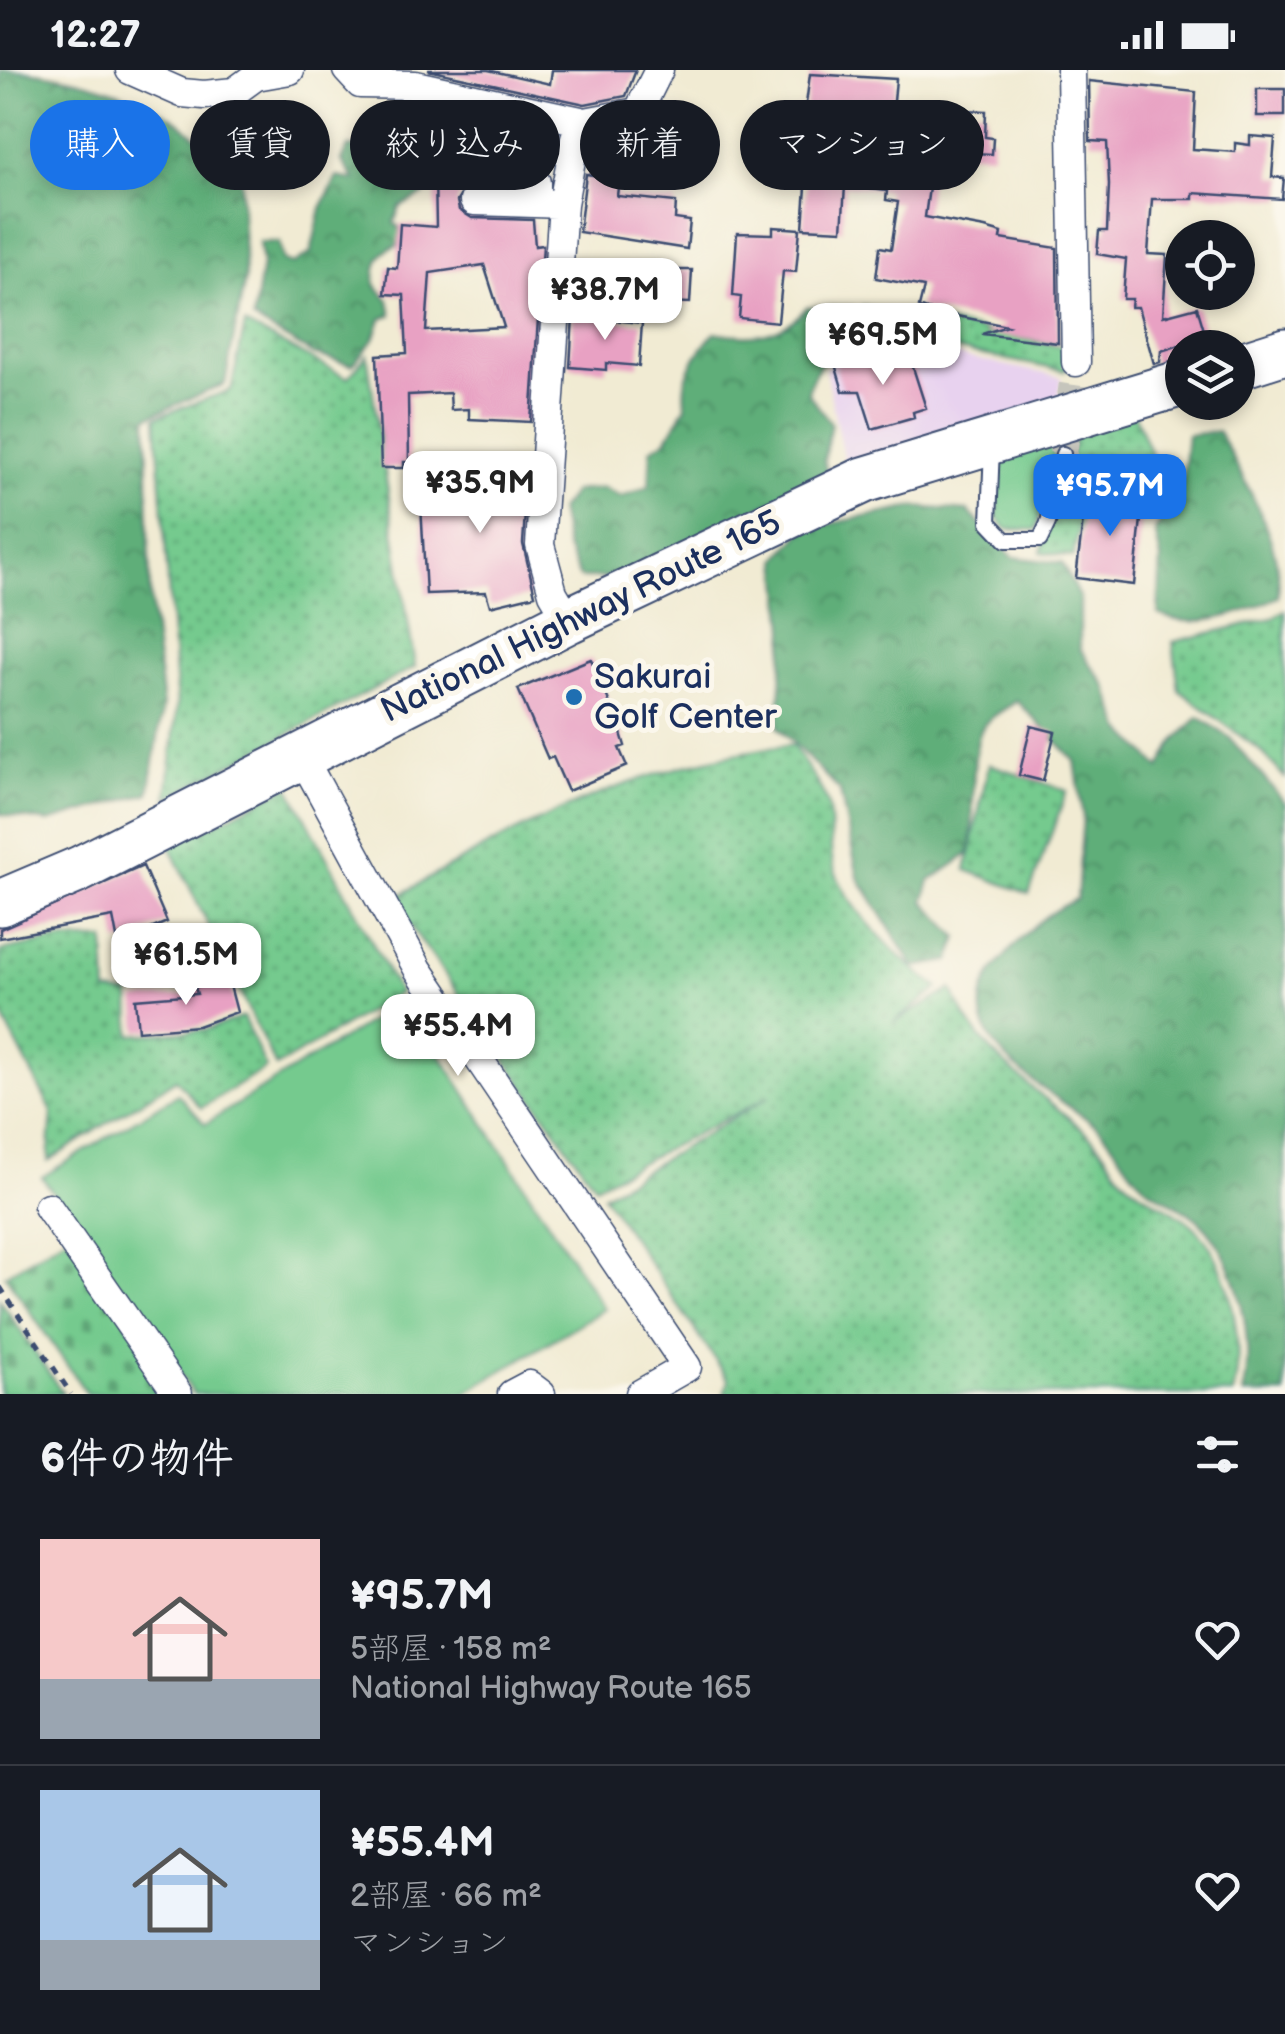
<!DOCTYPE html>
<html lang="ja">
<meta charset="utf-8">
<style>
:root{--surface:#171b24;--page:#20242c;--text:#f1f3f6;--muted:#9ea1a6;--line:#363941;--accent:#1a73e8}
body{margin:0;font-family:"Balsamiq Sans","Klee One",sans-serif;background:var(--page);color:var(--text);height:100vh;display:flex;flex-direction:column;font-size:38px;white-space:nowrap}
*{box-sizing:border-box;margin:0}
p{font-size:32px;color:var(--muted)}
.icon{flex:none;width:55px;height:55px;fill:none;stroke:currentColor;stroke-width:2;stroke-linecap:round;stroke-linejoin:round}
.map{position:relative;height:1324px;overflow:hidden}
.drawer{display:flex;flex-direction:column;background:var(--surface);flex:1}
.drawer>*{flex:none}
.guide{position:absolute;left:30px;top:30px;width:1225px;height:90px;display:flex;gap:20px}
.buttons{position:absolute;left:1165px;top:150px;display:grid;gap:20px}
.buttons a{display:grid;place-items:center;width:90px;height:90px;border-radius:50%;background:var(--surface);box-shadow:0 5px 15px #0003;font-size:50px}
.price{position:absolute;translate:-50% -85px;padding:0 22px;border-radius:20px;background:#fff;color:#222;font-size:32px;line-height:65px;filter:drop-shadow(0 2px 5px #0008)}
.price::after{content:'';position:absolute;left:50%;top:60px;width:30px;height:22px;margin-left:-15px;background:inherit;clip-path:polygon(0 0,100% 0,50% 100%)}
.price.active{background:var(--accent);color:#fff}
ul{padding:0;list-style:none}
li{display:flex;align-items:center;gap:30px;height:250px;padding:0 40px}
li+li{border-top:2px solid var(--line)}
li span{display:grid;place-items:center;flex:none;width:280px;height:200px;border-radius:0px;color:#555}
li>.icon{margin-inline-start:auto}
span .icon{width:120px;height:120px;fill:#fffc;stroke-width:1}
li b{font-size:42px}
h2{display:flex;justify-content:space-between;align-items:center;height:120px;padding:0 40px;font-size:42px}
.chip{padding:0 35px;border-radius:45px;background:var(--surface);box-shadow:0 5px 15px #0003;font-size:35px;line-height:90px}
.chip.active{background:var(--accent);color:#fff}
.status{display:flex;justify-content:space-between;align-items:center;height:70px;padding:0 50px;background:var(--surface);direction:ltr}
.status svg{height:28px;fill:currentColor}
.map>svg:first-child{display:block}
.built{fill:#e8d2ef}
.grass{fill:url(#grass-dots);stroke:#487c76;stroke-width:2.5}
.forest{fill:url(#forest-crowns);stroke:#3d6e6c;stroke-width:2.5}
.cemetery{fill:url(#cemetery-stones);stroke:#487c76;stroke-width:2.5}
.park{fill:#74ca8e;stroke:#487c76;stroke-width:2.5}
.building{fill:#e8a1c3;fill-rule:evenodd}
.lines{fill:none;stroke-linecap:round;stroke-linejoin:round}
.minor-tunnel{stroke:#c6c5bc;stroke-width:28;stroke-dasharray:28 14;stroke-linecap:butt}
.service-casing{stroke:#3b4b70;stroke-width:18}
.minor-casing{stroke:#3b4b70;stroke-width:31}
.trunk-casing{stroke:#3b4b70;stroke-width:49}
.path{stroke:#3b4b70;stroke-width:5;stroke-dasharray:8 8;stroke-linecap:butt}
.service{stroke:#fff;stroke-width:14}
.minor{stroke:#fff;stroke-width:28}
.trunk{stroke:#fff;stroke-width:45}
.poi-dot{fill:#1f6fb2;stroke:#fbf7ec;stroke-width:4}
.labels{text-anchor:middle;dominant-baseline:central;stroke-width:10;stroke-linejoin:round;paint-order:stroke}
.street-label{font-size:35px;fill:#1b2f5e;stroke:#fbf7ec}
.poi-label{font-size:35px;fill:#1b2f5e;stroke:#fbf7ec;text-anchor:start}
</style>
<div class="status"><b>12:27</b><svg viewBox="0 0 49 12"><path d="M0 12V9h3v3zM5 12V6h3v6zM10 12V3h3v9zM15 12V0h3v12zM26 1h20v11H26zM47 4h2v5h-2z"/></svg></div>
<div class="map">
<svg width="1285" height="1324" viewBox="0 0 1285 1324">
<defs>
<pattern id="grass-dots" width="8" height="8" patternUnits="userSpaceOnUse" patternTransform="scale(2.5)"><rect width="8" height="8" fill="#74ca8e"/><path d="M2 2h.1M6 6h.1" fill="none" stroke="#5ea477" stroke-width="1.8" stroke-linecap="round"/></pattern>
<pattern id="forest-crowns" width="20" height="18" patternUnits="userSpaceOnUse" patternTransform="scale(2.5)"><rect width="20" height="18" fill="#5fae79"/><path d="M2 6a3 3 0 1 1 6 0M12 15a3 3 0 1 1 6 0" fill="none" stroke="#4e8e66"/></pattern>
<pattern id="cemetery-stones" width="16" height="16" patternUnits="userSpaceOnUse" patternTransform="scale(2.5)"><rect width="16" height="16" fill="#74ca8e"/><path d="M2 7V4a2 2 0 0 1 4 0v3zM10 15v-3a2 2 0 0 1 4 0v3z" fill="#5ea477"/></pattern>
</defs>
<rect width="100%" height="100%" fill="#fbf7ec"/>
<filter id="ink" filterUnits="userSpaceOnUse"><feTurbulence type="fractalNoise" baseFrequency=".01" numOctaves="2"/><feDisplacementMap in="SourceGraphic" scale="20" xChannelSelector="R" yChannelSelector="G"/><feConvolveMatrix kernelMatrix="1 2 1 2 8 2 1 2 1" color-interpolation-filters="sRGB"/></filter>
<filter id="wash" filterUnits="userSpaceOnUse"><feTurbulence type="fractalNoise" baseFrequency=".0048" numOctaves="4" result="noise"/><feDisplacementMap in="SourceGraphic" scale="40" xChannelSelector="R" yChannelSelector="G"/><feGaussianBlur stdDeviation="2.25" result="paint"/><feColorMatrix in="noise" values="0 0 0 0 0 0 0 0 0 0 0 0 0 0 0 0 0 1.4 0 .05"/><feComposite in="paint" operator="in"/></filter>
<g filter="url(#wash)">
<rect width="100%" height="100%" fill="#f1ebd3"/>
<path class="built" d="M861 265 1062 307 1057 330 846 401 825 299Z"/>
<path class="grass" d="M863 236 1070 278 1065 301 858 260Z
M245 254 348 308 367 285 415 597 167 728 177 635 156 347 231 320Z
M1132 338 1159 404 1150 421 1087 418 1073 487 1041 482 1078 358Z
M1285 540V708L1262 682 1179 620 1173 572 1273 548Z
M793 675C803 693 822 715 828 735 833 755 828 777 834 797 846 838 904 894 939 918L893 953 952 919C981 991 1039 1018 1092 1068 1105 1080 1113 1098 1125 1110 1147 1131 1181 1140 1200 1163 1232 1200 1245 1278 1233 1324H724L729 1310 603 1125 770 1026 595 1116 392 830C517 755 645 691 793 675Z
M989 694 1067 721 1029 824 966 800Z
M289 716 399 923 276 997 170 776Z
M57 870H105L107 922 130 924 131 965 206 960 243 947 266 998 201 1038 176 1009 48 1091 52 1042 0 942V881Z"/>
<path class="forest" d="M0 0C54 0 124 19 171 47 196 63 219 89 241 109L245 209 225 314 147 347 150 526 163 636 149 723 48 752 0 744Z
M348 77 371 78 379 92 395 91 412 79 430 89 425 124 400 137 394 153 404 162 399 175C378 180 375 195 375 214L389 230 392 245 381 249 374 269 352 295 313 284 253 249 262 195 259 172H279L283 191 293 194 311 183 321 138 337 107 355 110 342 91Z
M807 237H852C859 280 817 277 808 323L831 353 824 390 827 403 622 508H580L566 477 559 440 574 421 603 418 621 427 649 416 651 379 666 370 686 336C678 309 697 282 715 262 751 269 781 267 807 237Z
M1218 361C1242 407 1285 474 1278 527 1243 544 1194 562 1158 544L1161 489 1155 461 1182 415 1187 365Z
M914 437 968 441 1013 487 1062 493 1080 529V579L1107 617 1122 659 1160 698 1173 673 1199 647 1229 667 1285 733V1324H1243C1256 1272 1239 1190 1200 1152 1181 1134 1154 1127 1137 1108 1122 1092 1112 1067 1094 1054 1039 1013 933 963 1006 885 1030 858 1044 844 1077 829L1083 747 1075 691 1017 631C1007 638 991 646 984 655 968 679 976 751 970 783L930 811 924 831 958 867 950 891 914 897 858 807 840 721 778 657 785 560 778 489 804 459Z"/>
<path class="cemetery" d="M67 1166 188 1324H87L5 1205Z
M0 1230 63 1324H0Z"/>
<path class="park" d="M1058 367 1036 460 1006 459 997 447 1003 387Z
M405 930 604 1239 463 1324H194L42 1107 178 1024 205 1054Z"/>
<g id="blocks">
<path class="building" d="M428 0H488L550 14 552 0H636L626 26 585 34Z
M810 4 896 9 892 53 939 60 940 39 986 41 985 67 993 68 992 84 934 81 925 147 985 158 1002 163 1001 169 1057 178 1058 273 982 264 1007 256 927 240 919 237 924 217 876 208 880 177 891 179 898 132 886 130 887 121 845 116 842 160 803 158 807 103 797 102Z
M1089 11 1196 22 1193 79 1235 82V73L1250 75V66L1275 68 1272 107 1284 108 1282 129 1193 123V129H1152L1148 184 1167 185 1163 246 1197 237 1206 267 1161 281 1160 292 1154 294 1138 237H1131L1132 229H1123L1126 189 1097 184 1099 161H1107L1109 115 1107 72 1090 71Z
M1257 19H1285V46H1257Z
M492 50 537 59 532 82 510 77 512 92 502 103 503 114 467 115 457 131 459 140 472 148 533 150 535 176 543 175 541 205 536 206 539 234 531 352 469 349V339L451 340 450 323 408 325 409 392H404V398H381L377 285 407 283 404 225 385 224 388 197 397 198 400 154 436 157 435 104 462 90 483 87ZM484 195 504 257 426 261 430 203Z
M586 104 619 109 617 126 676 132 675 149 690 151 687 179 579 162Z
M773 157 800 159 796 202 783 201 778 252 739 248 741 227 733 226 737 163 773 164Z
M666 200H692L690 233 665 232Z
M573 246 642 253 639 296 606 293V300L570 297Z
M872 283 875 295 909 285 926 338 913 342 914 347 872 359 860 321H843L835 294Z
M528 394 523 474 535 525 490 536 486 522 426 524 421 435 457 433V403L467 402V396Z
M1086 424 1143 430 1134 515 1076 508Z
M591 589 617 650 625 676 619 678 627 696 568 721 553 687 548 689 518 619Z
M1031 656 1055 662 1043 711 1019 705Z
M143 796 167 852 118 873 113 847 0 868V859Z
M228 908 237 942 198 956 138 961 135 929 197 924 195 917Z"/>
</g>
</g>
<g filter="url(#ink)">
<use href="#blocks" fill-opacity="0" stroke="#3b4b70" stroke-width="2.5"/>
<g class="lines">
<path class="minor-tunnel" d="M1063 384 1076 292"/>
<defs>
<path id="service" d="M992 376 989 452 1006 470H1040L1048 453 1063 384"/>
<path id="minor" d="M130 0 182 23 204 25 234 22 256 6 290 0
M347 0 360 14 415 15 585 52
M1071 0 1076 292
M519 108 536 112V132
M474 131 563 134
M569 550 553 523 540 475 563 134 575 68 585 52 638 42 659 0
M301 685 418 899 687 1297 640 1324
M48 1137 178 1324
M512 1324 529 1315 541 1324"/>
<path id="trunk" d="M1238 296 1285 281
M0 833 80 799 569 550 864 410 1182 313"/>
</defs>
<use href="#service" class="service-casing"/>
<use href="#minor" class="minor-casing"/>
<use href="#trunk" class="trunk-casing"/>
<path class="path" d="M0 1217 71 1324"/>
<use href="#service" class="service"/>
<use href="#minor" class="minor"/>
<use href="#trunk" class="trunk"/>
</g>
</g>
<circle class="poi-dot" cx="574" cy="627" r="10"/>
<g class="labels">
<g class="street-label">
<text transform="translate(581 547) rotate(-26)">National Highway Route 165</text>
</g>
<g class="poi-label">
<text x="594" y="607">Sakurai<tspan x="594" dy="40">Golf Center</tspan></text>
</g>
</g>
</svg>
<div class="buttons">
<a><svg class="icon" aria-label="locate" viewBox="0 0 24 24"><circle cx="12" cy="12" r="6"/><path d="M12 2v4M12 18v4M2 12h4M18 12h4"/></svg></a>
<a><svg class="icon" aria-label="layers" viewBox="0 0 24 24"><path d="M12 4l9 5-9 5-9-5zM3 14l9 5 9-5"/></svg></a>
</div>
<b class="price" style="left:605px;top:273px">¥38.7M</b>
<b class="price" style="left:883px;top:318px">¥69.5M</b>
<b class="price" style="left:480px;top:466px">¥35.9M</b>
<b class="price active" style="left:1110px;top:469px">¥95.7M</b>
<b class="price" style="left:186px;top:938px">¥61.5M</b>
<b class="price" style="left:458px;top:1009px">¥55.4M</b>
<div class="guide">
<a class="chip active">購入</a>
<a class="chip">賃貸</a>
<a class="chip">絞り込み</a>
<a class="chip">新着</a>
<a class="chip">マンション</a>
</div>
</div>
<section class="drawer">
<h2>6件の物件<svg class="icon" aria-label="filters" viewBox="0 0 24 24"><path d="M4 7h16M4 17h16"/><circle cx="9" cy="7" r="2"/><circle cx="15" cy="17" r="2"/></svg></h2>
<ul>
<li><span style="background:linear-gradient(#f6c9c9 70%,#9aa5b1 0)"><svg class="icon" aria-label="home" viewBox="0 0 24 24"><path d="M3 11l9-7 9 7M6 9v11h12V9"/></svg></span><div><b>¥95.7M</b><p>5部屋 · 158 m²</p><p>National Highway Route 165</p></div><svg class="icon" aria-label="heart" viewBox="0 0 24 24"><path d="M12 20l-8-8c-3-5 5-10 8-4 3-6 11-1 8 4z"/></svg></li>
<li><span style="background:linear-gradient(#a9c7e8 75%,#9aa5b1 0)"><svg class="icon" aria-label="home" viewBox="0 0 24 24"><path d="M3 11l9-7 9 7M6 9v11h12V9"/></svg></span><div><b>¥55.4M</b><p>2部屋 · 66 m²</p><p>マンション</p></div><svg class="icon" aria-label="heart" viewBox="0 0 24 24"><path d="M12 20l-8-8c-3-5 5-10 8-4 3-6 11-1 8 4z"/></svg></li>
</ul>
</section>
